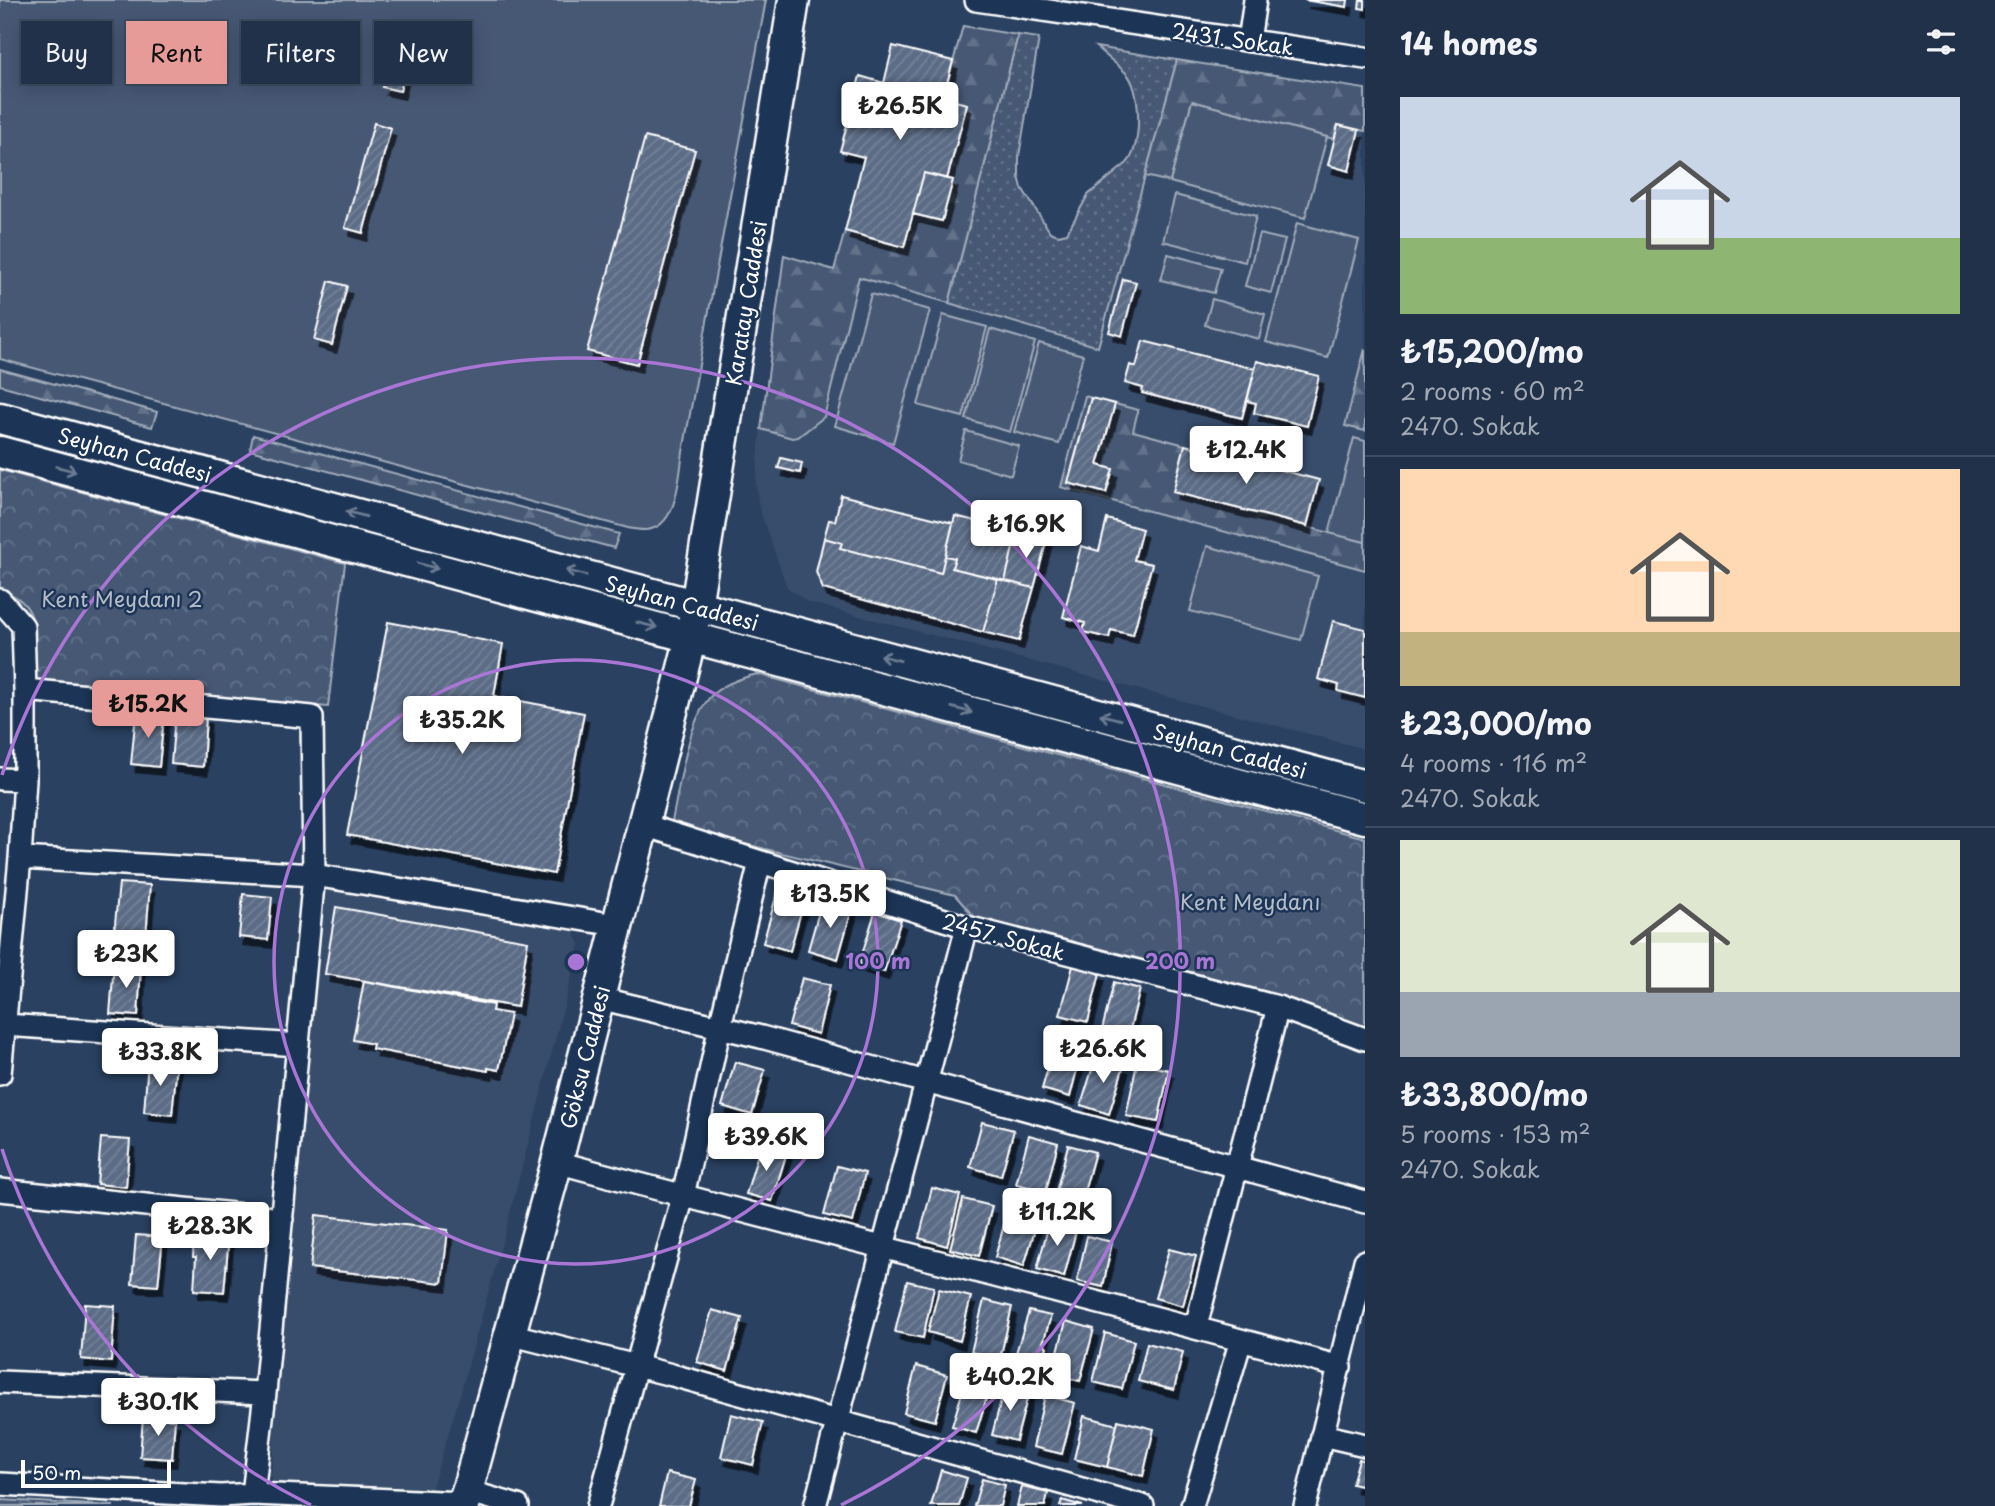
<!DOCTYPE html>
<meta charset="utf-8">
<style>
:root{--surface:#203149;--page:#2d3d53;--text:#f1f3f6;--muted:#a2a9b4;--line:#3d4c61;--accent:#e69b98}
body{margin:0;font-family:"Playpen Sans",sans-serif;background:var(--page);color:var(--text);height:100vh;display:flex;flex-direction:column;font-size:26px;white-space:nowrap}
*{box-sizing:border-box;margin:0}
p{font-size:23px;color:var(--muted)}
.icon{flex:none;width:38px;height:38px;fill:none;stroke:currentColor;stroke-width:2;stroke-linecap:round;stroke-linejoin:round}
.map{position:relative;flex:1;overflow:hidden}
.drawer{display:flex;flex-direction:column;background:var(--surface);width:630px}
.drawer>*{flex:none}
.banner{position:absolute;left:21px;top:21px;width:665px;height:63px;display:flex;gap:14px}
.scale{position:absolute;left:21px;bottom:18px;width:150px;box-sizing:border-box;padding-left:7px;border:4px solid #fff;border-top:0;font-size:19px;line-height:24px;white-space:nowrap;color:#fff;-webkit-text-stroke:5px #1d3557;paint-order:stroke}
.price{position:absolute;translate:-50% -60px;padding:0 16px;border-radius:7px;background:#fff;color:#222;font-size:23px;line-height:46px;filter:drop-shadow(0 2px 4px #0008)}
.price::after{content:'';position:absolute;left:50%;top:42px;width:21px;height:16px;margin-left:-10px;background:inherit;clip-path:polygon(0 0,100% 0,50% 100%)}
.price.current{background:var(--accent);color:#111}
ul{padding:0;list-style:none}
li{display:grid;align-content:center;gap:14px;height:371px;padding:0 35px}
li+li{border-top:2px solid var(--line)}
li span{display:grid;place-items:center;height:217px;border-radius:0px;color:#555}
li>.icon{margin-inline-start:auto}
span .icon{width:126px;height:126px;fill:#fffc;stroke-width:1}
li b{font-size:30px}
h2{display:flex;justify-content:space-between;align-items:center;height:84px;padding:0 35px;font-size:30px}
.tag{padding:0 24px;border-radius:0px;background:var(--surface);box-shadow:0 4px 18px #0003,0 0 0 2px var(--line);font-size:24px;line-height:63px}
.tag.current{background:var(--accent);color:#111}
main{display:flex;flex:1;min-height:0}
.map>svg:first-child{display:block}
.built{fill:#394e6c}
.grass{fill:url(#grass-dots);stroke:#a2acba;stroke-width:2}
.forest{fill:url(#forest-firs);stroke:#a2acba;stroke-width:2}
.park{fill:url(#park-crowns);stroke:#a2acba;stroke-width:2}
.pitch{fill:#465975;stroke:#a2acba;stroke-width:2}
.building{fill:url(#building-hatch);stroke:#fff;stroke-width:2;filter:url(#shadow)}
.lines{fill:none;stroke-linecap:round;stroke-linejoin:round}
.street-casing{stroke:#fff;stroke-width:26}
.secondary-casing{stroke:#fff;stroke-width:35}
.street{stroke:#1d3557;stroke-width:21}
.secondary{stroke:#1d3557;stroke-width:30}
.oneway{stroke:#6c7c92}
.ring{fill:none;stroke:#a976d5;stroke-width:3.5}
.labels{text-anchor:middle;dominant-baseline:central;stroke-width:5;stroke-linejoin:round;paint-order:stroke}
.street-label{font-size:21px;fill:#fff;stroke:#1d3557}
.park-label{font-size:21px;fill:#b5bdc8;stroke:#1d3557}
.centre{fill:#a976d5;stroke:#1d3557;stroke-width:3.5}
.ring-label{font-size:21px;text-anchor:middle;font-weight:bold;fill:#a976d5;stroke:#1d3557;stroke-width:5;stroke-linejoin:round;paint-order:stroke}
</style>
<main>
<div class="map">
<svg width="1365" height="1506" viewBox="0 0 1365 1506">
<defs>
<pattern id="grass-dots" width="8" height="8" patternUnits="userSpaceOnUse" patternTransform="scale(1.75)"><rect width="8" height="8" fill="#465975"/><path d="M2 2h.1M6 6h.1" fill="none" stroke="#62728a" stroke-width="1.8" stroke-linecap="round"/></pattern>
<pattern id="forest-firs" width="22" height="20" patternUnits="userSpaceOnUse" patternTransform="scale(1.75)"><rect width="22" height="20" fill="#465975"/><path d="M5 1l3.5 6h-7zM16 11l3.5 6h-7z" fill="#62728a"/></pattern>
<pattern id="park-crowns" width="20" height="18" patternUnits="userSpaceOnUse" patternTransform="scale(1.75)"><rect width="20" height="18" fill="#465975"/><path d="M2 6a3 3 0 1 1 6 0M12 15a3 3 0 1 1 6 0" fill="none" stroke="#62728a"/></pattern>
<pattern id="building-hatch" width="6" height="6" patternUnits="userSpaceOnUse" patternTransform="scale(1.75)"><rect width="6" height="6" fill="#5b6c86"/><path d="M-1 1l2-2M0 6l6-6M5 7l2-2" fill="none" stroke="#748298"/></pattern>
<filter id="shadow"><feDropShadow dx="4.5" dy="8" stdDeviation="0" flood-color="#0009"/></filter>
</defs>
<rect width="100%" height="100%" fill="#2a4161"/>
<filter id="ink" filterUnits="userSpaceOnUse"><feTurbulence type="fractalNoise" baseFrequency=".0143" numOctaves="2"/><feDisplacementMap in="SourceGraphic" scale="14" xChannelSelector="R" yChannelSelector="G"/><feConvolveMatrix kernelMatrix="1 2 1 2 8 2 1 2 1" color-interpolation-filters="sRGB"/></filter>
<g filter="url(#ink)">
<path class="built" d="M1177 60 1365 89V749L807 602 787 587 759 508 756 484 760 437 784 255 1098 347Z
M327 886 572 929 580 944 509 1217 458 1402 430 1494 270 1488 295 1187Z"/>
<path class="grass" d="M1018 35 1039 38 1019 156V176L1022 188 1050 232 1058 235 1067 233 1088 195 1127 163C1142 147 1142 89 1126 73 1117 64 1106 56 1096 47L1177 60 1098 347 949 303Z
M0 433 669 612 668 619 0 439Z
M746 633 1365 798V804L744 639Z"/>
<path class="forest" d="M963 26 1018 35 949 303 859 277 824 417 798 437 792 438 761 429 784 255 834 270 845 231 904 247 913 214 942 221 947 179 967 105 943 98Z
M1177 60 1365 89V131L1338 125 1334 139 1192 101 1170 182 1145 176Z
M1365 349V431L1345 426Z
M0 369 157 412 152 427 0 385Z
M1085 396 1091 398 1068 482 1107 493 1113 469 1098 465 1115 404 1138 410 1133 431 1185 445 1173 492 1365 542V570L1061 487Z
M253 435 619 534 614 548 250 450Z"/>
<path class="park" d="M0 470 345 563 328 707 33 683C34 646 46 601 0 591Z
M757 674 1365 838V1027L975 918 955 895 671 826C679 791 687 718 713 694 725 683 741 678 757 674Z
M0 1500 114 1506H0Z"/>
<path class="pitch" d="M0 0H766L683 452C679 476 678 529 645 530 640 530 633 529 628 528L0 359Z
M1192 101 1327 137 1305 218 1170 182Z
M1175 195 1256 216 1245 262 1163 241Z
M1297 223 1359 240 1328 358 1266 342Z
M1259 234 1285 240 1271 293 1245 286Z
M1168 254 1221 268 1214 293 1161 280Z
M871 294 930 310 893 443 835 426Z
M1212 299 1265 314 1259 339 1205 325Z
M943 315 987 327 963 417 918 405Z
M990 329 1035 342 1010 432 966 419Z
M1039 343 1083 355 1059 444 1014 432Z
M966 431 1019 446 1011 475 958 460Z
M1354 438 1365 441V542L1329 533Z
M1207 546 1318 576 1301 640 1190 611Z"/>
<path class="building" d="M1304 0H1348L1347 7Z
M1360 0H1365V9L1359 8Z
M893 46 953 61 943 98 967 104 947 179 924 173 904 247 845 231 864 157 840 151 860 76 884 83Z
M389 62 406 68 400 91 382 87Z
M374 123 391 128 363 233 345 228Z
M1338 125 1359 130 1349 171 1328 165Z
M645 137 695 150 637 364 587 351Z
M924 173 953 180 942 221 913 214Z
M1123 279 1136 282 1122 336 1109 332Z
M329 281 347 286 332 345 314 340Z
M1143 341 1255 369 1242 418 1142 393 1143 388 1125 383 1130 365 1136 367Z
M1257 361 1319 376 1307 426 1254 413 1256 403 1247 401Z
M1091 398 1115 404 1098 465 1113 469 1106 493 1068 483Z
M1185 445 1319 480 1307 526 1173 492Z
M781 458 802 463 800 473 778 468Z
M841 495 953 523 941 573 840 548 842 543 824 538 829 520 835 521Z
M955 516 1017 531 1005 581 952 568 955 558 945 556Z
M1107 519 1142 529 1134 560 1152 564 1133 635 1111 630 1109 638 1083 632 1085 623 1063 617 1081 546 1099 551Z
M1017 531 1047 539 1034 588 1005 581Z
M824 538 842 543 840 548 941 573 945 556 955 558 952 568 998 579 983 632 823 589 816 572Z
M998 579 1034 588 1019 641 983 632Z
M1333 621 1365 629V698L1338 691 1339 685 1318 679Z
M388 622 503 644 494 696 584 713 554 874 347 835Z
M136 713 164 716 159 767 131 764Z
M175 714 206 716 203 767 171 764Z
M119 883 150 885 146 937 114 934Z
M778 890 805 897 790 951 763 943Z
M243 894 272 897 268 940 239 937Z
M822 901 852 909 838 959 808 950Z
M336 907 528 941 517 1007 325 974Z
M875 912 901 920 884 972 859 964Z
M114 964 141 966 138 1016 110 1014Z
M1073 966 1100 973 1088 1022 1060 1015Z
M802 978 830 985 818 1034 789 1026Z
M364 981 493 1005 492 1011 510 1014 499 1070 488 1068V1071L372 1049 373 1044 353 1040Z
M1114 982 1140 989 1128 1037 1102 1030Z
M1055 1043 1082 1050 1070 1097 1042 1089Z
M1096 1057 1124 1065 1109 1114 1081 1105Z
M148 1061 177 1064 172 1115 144 1112Z
M735 1062 765 1070 752 1115 722 1106Z
M1137 1063 1169 1070 1158 1122 1126 1116Z
M982 1122 1014 1130 1001 1176 970 1167Z
M1029 1135 1058 1143 1046 1191 1016 1184Z
M101 1138 130 1140 126 1187 97 1184Z
M761 1144 787 1152 772 1201 746 1194Z
M1068 1145 1095 1152 1081 1203 1055 1196Z
M837 1166 865 1173 853 1222 824 1215Z
M932 1188 960 1195 947 1246 919 1238Z
M963 1199 992 1206 979 1256 950 1249Z
M1009 1207 1039 1216 1024 1266 995 1257Z
M316 1215 448 1230 442 1283 310 1268Z
M1050 1220 1077 1227 1064 1277 1037 1269Z
M194 1233 229 1236 224 1292 194 1290 196 1257H193Z
M136 1235 163 1237 158 1286 132 1284Z
M1087 1236 1112 1242 1103 1287 1077 1281Z
M1169 1249 1196 1256 1183 1306 1155 1298Z
M907 1281 934 1287 923 1338 895 1332Z
M939 1289 971 1297 960 1341 928 1332Z
M984 1300 1012 1307 1000 1359 971 1352Z
M85 1304 115 1306 111 1362 81 1359Z
M712 1310 742 1318 727 1371 697 1362Z
M1029 1311 1051 1316 1043 1343 1047 1347 1041 1364 1015 1356Z
M1066 1321 1094 1329 1080 1381 1052 1374Z
M1105 1333 1134 1341 1122 1389 1093 1382Z
M1147 1343 1183 1352 1174 1390 1138 1381Z
M916 1366 947 1375 935 1421 904 1413Z
M965 1383 989 1390 976 1433 952 1426Z
M1005 1385 1029 1391 1016 1441 992 1435Z
M1045 1395 1075 1403 1062 1454 1033 1447Z
M731 1414 763 1422 753 1465 721 1457Z
M1084 1416 1117 1425 1107 1467 1074 1459Z
M143 1417 175 1419 172 1459 140 1457Z
M1118 1420 1154 1429 1143 1476 1107 1467Z
M1359 1459 1365 1461V1487L1352 1484Z
M941 1470 967 1478 959 1506H931Z
M667 1473 696 1480 689 1506H659Z
M982 1479 1005 1485 1000 1506H974Z
M1022 1487 1048 1493 1045 1506H1017Z
M1062 1500 1083 1506H1060Z"/>
<g class="lines">
<defs>
<path id="street" d="M976 0 1365 58
M1249 41 1255 0
M0 600 23 626 25 690V780L20 858 0 1074
M25 690 312 717 314 875 265 1393 253 1494
M0 779 25 780
M644 825 967 927 1278 1007 1365 1039
M20 858 314 875 616 925
M599 998 761 1037 1365 1202
M5 1025 298 1045
M557 1162C817 1233 1080 1295 1340 1367
M0 1190 282 1219
M1196 1326 1278 1007
M509 1334 672 1375 1143 1506
M0 1382 265 1393
M1322 1435 1365 1445
M0 1484 221 1496 253 1494 464 1503
M467 1491 518 1506
M598 1506 683 1196 720 1026 760 862
M815 1506 967 927
M1192 1506 1241 1340
M1305 1506 1365 1261"/>
<path id="secondary" d="M0 418 1365 786
M0 452 1365 818
M463 1506 557 1162 691 637 794 0"/>
</defs>
<use href="#street" class="street-casing"/>
<use href="#secondary" class="secondary-casing"/>
<use href="#street" class="street"/>
<use href="#secondary" class="secondary"/>
</g>
<defs><path id="oneway-shaft" d="M-6 0H5M1.5-3L5.5 0L1.5 3" fill="none" stroke-width="1.6" stroke-linecap="round" stroke-linejoin="round" transform="scale(1.75)"/></defs>
<g class="oneway">
<use href="#oneway-shaft" transform="translate(66 469) rotate(15)"/>
<use href="#oneway-shaft" transform="translate(356 514) rotate(-165)"/>
<use href="#oneway-shaft" transform="translate(428 566) rotate(15)"/>
<use href="#oneway-shaft" transform="translate(576 573) rotate(-165)"/>
<use href="#oneway-shaft" transform="translate(647 625) rotate(15)"/>
<use href="#oneway-shaft" transform="translate(890 658) rotate(-165)"/>
<use href="#oneway-shaft" transform="translate(962 710) rotate(15)"/>
<use href="#oneway-shaft" transform="translate(1110 717) rotate(-165)"/>
</g>
</g>
<g class="ring">
<circle cx="576" cy="962" r="302"/>
<path d="M311 1505A604 604 0 0 1 2 1149M2 775A604 604 0 1 1 841 1505"/>
</g>
<g class="labels">
<g class="street-label">
<text transform="translate(1233 38) rotate(8)">2431. Sokak</text>
<text transform="translate(745 303) rotate(-81)">Karatay Caddesi</text>
<text transform="translate(135 454) rotate(15)">Seyhan Caddesi</text>
<text transform="translate(682 602) rotate(15)">Seyhan Caddesi</text>
<text transform="translate(1230 750) rotate(15)">Seyhan Caddesi</text>
<text transform="translate(1004 936) rotate(15)">2457. Sokak</text>
<text transform="translate(584 1057) rotate(-76)">Göksu Caddesi</text>
</g>
<g class="park-label">
<text x="122" y="598">Kent Meydanı 2</text>
<text x="1250" y="901">Kent Meydanı</text>
</g>
</g>
<circle cx="576" cy="962" r="10" class="centre"/>
<g class="ring-label">
<text x="878" y="969">100 m</text>
<text x="1180" y="969">200 m</text>
</g>
</svg>
<div class="scale">50 m</div>
<b class="price" style="left:900px;top:142px">₺26.5K</b>
<b class="price" style="left:1246px;top:486px">₺12.4K</b>
<b class="price" style="left:1026px;top:560px">₺16.9K</b>
<b class="price current" style="left:148px;top:740px">₺15.2K</b>
<b class="price" style="left:462px;top:756px">₺35.2K</b>
<b class="price" style="left:830px;top:930px">₺13.5K</b>
<b class="price" style="left:126px;top:990px">₺23K</b>
<b class="price" style="left:1103px;top:1085px">₺26.6K</b>
<b class="price" style="left:160px;top:1088px">₺33.8K</b>
<b class="price" style="left:766px;top:1173px">₺39.6K</b>
<b class="price" style="left:1057px;top:1248px">₺11.2K</b>
<b class="price" style="left:210px;top:1262px">₺28.3K</b>
<b class="price" style="left:1010px;top:1413px">₺40.2K</b>
<b class="price" style="left:158px;top:1438px">₺30.1K</b>
<div class="banner">
<a class="tag">Buy</a>
<a class="tag current">Rent</a>
<a class="tag">Filters</a>
<a class="tag">New</a>
</div>
</div>
<section class="drawer">
<h2>14 homes<svg class="icon" aria-label="filters" viewBox="0 0 24 24"><path d="M4 7h16M4 17h16"/><circle cx="9" cy="7" r="2"/><circle cx="15" cy="17" r="2"/></svg></h2>
<ul>
<li><span style="background:linear-gradient(#c9d6e8 65%,#8fb573 0)"><svg class="icon" aria-label="home" viewBox="0 0 24 24"><path d="M3 11l9-7 9 7M6 9v11h12V9"/></svg></span><div><b>₺15,200/mo</b><p>2 rooms · 60 m²</p><p>2470. Sokak</p></div></li>
<li><span style="background:linear-gradient(#ffd9b3 75%,#c2b280 0)"><svg class="icon" aria-label="home" viewBox="0 0 24 24"><path d="M3 11l9-7 9 7M6 9v11h12V9"/></svg></span><div><b>₺23,000/mo</b><p>4 rooms · 116 m²</p><p>2470. Sokak</p></div></li>
<li><span style="background:linear-gradient(#dfe7d0 70%,#9aa5b1 0)"><svg class="icon" aria-label="home" viewBox="0 0 24 24"><path d="M3 11l9-7 9 7M6 9v11h12V9"/></svg></span><div><b>₺33,800/mo</b><p>5 rooms · 153 m²</p><p>2470. Sokak</p></div></li>
</ul>
</section>
</main>
